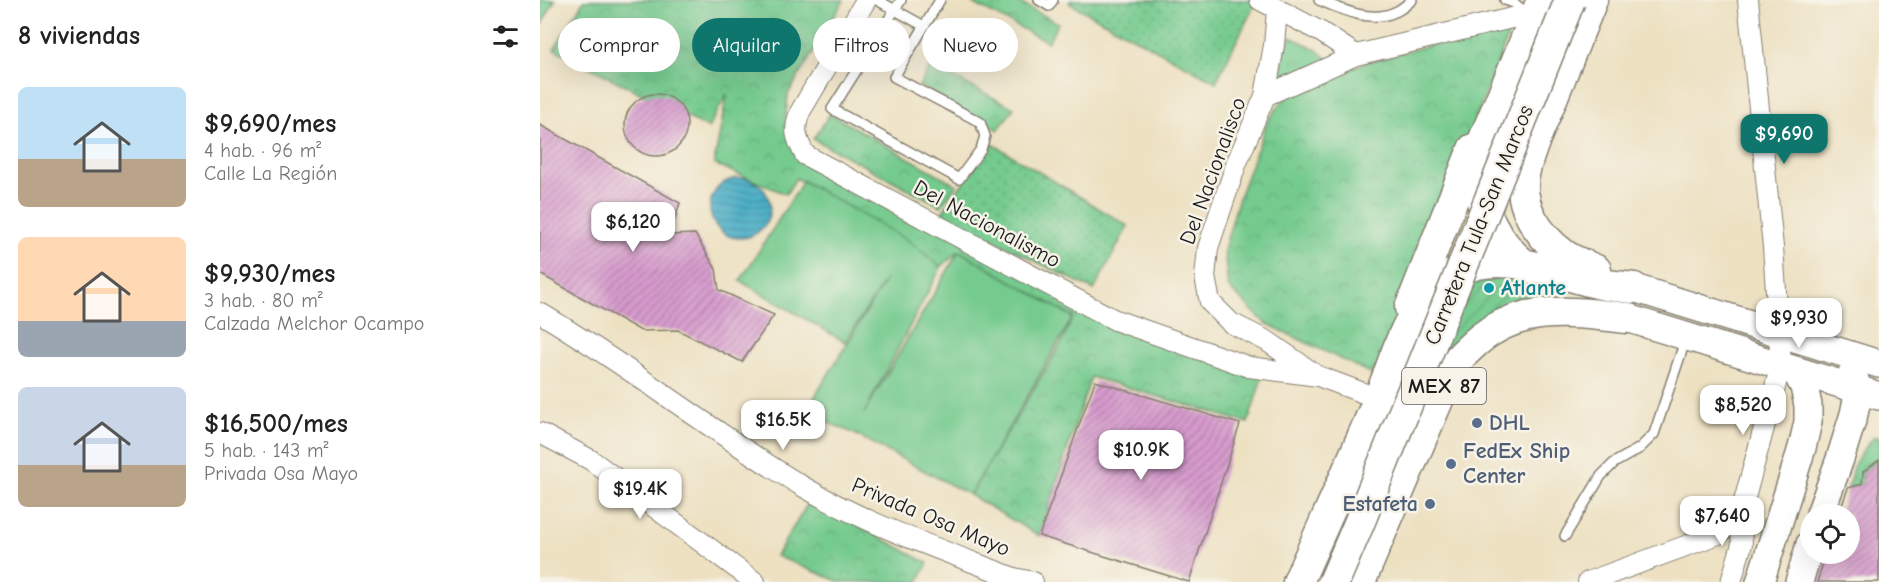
<!DOCTYPE html>
<html lang="es">
<meta charset="utf-8">
<style>
:root{--surface:#fff;--page:#f6f6f6;--text:#222;--muted:#767676;--accent:#0f766e}
body{margin:0;font-family:"Comic Neue",sans-serif;background:var(--page);color:var(--text);height:100vh;display:flex;flex-direction:column;font-size:22px;white-space:nowrap}
*{box-sizing:border-box;margin:0}
p{font-size:20px;color:var(--muted)}
.icon{flex:none;width:33px;height:33px;fill:none;stroke:currentColor;stroke-width:2;stroke-linecap:round;stroke-linejoin:round}
.map{position:relative;flex:1;overflow:hidden}
.details{display:flex;flex-direction:column;background:var(--surface);width:540px}
.details>*{flex:none}
.guide{position:absolute;left:18px;top:18px;width:570px;height:54px;display:flex;gap:12px}
.tools{position:absolute;left:1260px;top:504px;display:grid;gap:12px}
.tools a{display:grid;place-items:center;width:60px;height:60px;border-radius:50%;background:var(--surface);box-shadow:0 6px 24px #0002;font-size:30px}
.price{position:absolute;translate:-50% -51px;padding:0 14px;border-radius:12px;background:#fff;color:#222;font-size:20px;line-height:39px;filter:drop-shadow(0 2px 3px #0008)}
.price::after{content:'';position:absolute;left:50%;top:36px;width:18px;height:14px;margin-left:-9px;background:inherit;clip-path:polygon(0 0,100% 0,50% 100%)}
.price.current{background:var(--accent);color:#fff}
ul{padding:0;list-style:none}
li{display:flex;align-items:center;gap:18px;height:150px;padding:0 18px}
li span{display:grid;place-items:center;flex:none;width:168px;height:120px;border-radius:9px;color:#555}
li>.icon{margin-inline-start:auto}
span .icon{width:72px;height:72px;fill:#fffc;stroke-width:1}
li b{font-size:26px}
h2{display:flex;justify-content:space-between;align-items:center;height:72px;padding:0 18px;font-size:26px}
.tag{padding:0 21px;border-radius:27px;background:var(--surface);box-shadow:0 6px 24px #0002;font-size:21px;line-height:54px}
.tag.current{background:var(--accent);color:#fff}
main{display:flex;flex:1;min-height:0}
.map>svg:first-child{display:block}
.grass{fill:url(#grass-dots);stroke:#487355;stroke-width:1.5}
.park{fill:url(#park-crowns);stroke:#487355;stroke-width:1.5}
.garden{fill:url(#garden-furrows);stroke:#487355;stroke-width:1.5}
.pitch{fill:#74ca8e;stroke:#487355;stroke-width:1.5}
.water{fill:url(#water-rules);stroke:#306470;stroke-width:1.5}
.building{fill:url(#building-hatch)}
.lines{fill:none;stroke-linecap:round;stroke-linejoin:round}
.lane-casing{stroke:#847e6f;stroke-width:12}
.street-casing{stroke:#847e6f;stroke-width:22}
.secondary-casing{stroke:#847e6f;stroke-width:30}
.primary-casing{stroke:#847e6f;stroke-width:33}
.lane{stroke:#fff;stroke-width:9}
.street{stroke:#fff;stroke-width:20}
.secondary{stroke:#fff;stroke-width:27}
.primary{stroke:#fff;stroke-width:30}
.primary-bridge-casing{stroke:#847e6f;stroke-width:33;stroke-linecap:butt}
.primary-bridge{stroke:#fff;stroke-width:30}
.culture-dot{fill:#0f9aa8;stroke:#f7f3e8;stroke-width:2}
.service-dot{fill:#5c6f8a;stroke:#f7f3e8;stroke-width:2}
.labels{text-anchor:middle;dominant-baseline:central;stroke-width:5;stroke-linejoin:round;paint-order:stroke}
.shield{fill:#f7f3e8;stroke:#5e5c59;stroke-width:1.5}
.shield-label{font-size:21px;font-weight:bold;fill:#1c1c1c}
.street-label{font-size:22px;fill:#1c1c1c;stroke:#f7f3e8}
.culture-label{font-size:22px;font-weight:bold;fill:#0d838f;stroke:#f7f3e8;text-anchor:start}
.service-label{font-size:22px;font-weight:bold;fill:#4e5e75;stroke:#f7f3e8;text-anchor:start}
</style>
<main>
<section class="details">
<h2>8 viviendas<svg class="icon" aria-label="filters" viewBox="0 0 24 24"><path d="M4 7h16M4 17h16"/><circle cx="9" cy="7" r="2"/><circle cx="15" cy="17" r="2"/></svg></h2>
<ul>
<li><span style="background:linear-gradient(#bfe0f5 60%,#b9a48a 0)"><svg class="icon" aria-label="home" viewBox="0 0 24 24"><path d="M3 11l9-7 9 7M6 9v11h12V9"/></svg></span><div><b>$9,690/mes</b><p>4 hab. · 96 m²</p><p>Calle La Región</p></div></li>
<li><span style="background:linear-gradient(#ffd9b3 70%,#9aa5b1 0)"><svg class="icon" aria-label="home" viewBox="0 0 24 24"><path d="M3 11l9-7 9 7M6 9v11h12V9"/></svg></span><div><b>$9,930/mes</b><p>3 hab. · 80 m²</p><p>Calzada Melchor Ocampo</p></div></li>
<li><span style="background:linear-gradient(#c9d6e8 65%,#b9a48a 0)"><svg class="icon" aria-label="home" viewBox="0 0 24 24"><path d="M3 11l9-7 9 7M6 9v11h12V9"/></svg></span><div><b>$16,500/mes</b><p>5 hab. · 143 m²</p><p>Privada Osa Mayo</p></div></li>
</ul>
</section>
<div class="map">
<svg width="1339" height="582" viewBox="0 0 1339 582">
<defs>
<pattern id="grass-dots" width="8" height="8" patternUnits="userSpaceOnUse" patternTransform="scale(1.5)"><rect width="8" height="8" fill="#74ca8e"/><path d="M2 2h.1M6 6h.1" fill="none" stroke="#64ad7a" stroke-width="1.8" stroke-linecap="round"/></pattern>
<pattern id="park-crowns" width="20" height="18" patternUnits="userSpaceOnUse" patternTransform="scale(1.5)"><rect width="20" height="18" fill="#74ca8e"/><path d="M2 6a3 3 0 1 1 6 0M12 15a3 3 0 1 1 6 0" fill="none" stroke="#64ad7a"/></pattern>
<pattern id="garden-furrows" width="10" height="10" patternUnits="userSpaceOnUse" patternTransform="scale(1.5)"><rect width="10" height="10" fill="#74ca8e"/><path d="M-1 1l2-2M0 10L10 0M9 11l2-2" fill="none" stroke="#64ad7a"/></pattern>
<pattern id="water-rules" width="6" height="5" patternUnits="userSpaceOnUse" patternTransform="scale(1.5)"><rect width="6" height="5" fill="#45acc5"/><path d="M0 2.5h6" fill="none" stroke="#398b9f"/></pattern>
<pattern id="building-hatch" width="6" height="6" patternUnits="userSpaceOnUse" patternTransform="scale(1.5)"><rect width="6" height="6" fill="#d79bcd"/><path d="M-1 1l2-2M0 6l6-6M5 7l2-2" fill="none" stroke="#ae7ea6"/></pattern>
</defs>
<rect width="100%" height="100%" fill="#f7f3e8"/>
<filter id="ink" filterUnits="userSpaceOnUse"><feTurbulence type="fractalNoise" baseFrequency=".0167" numOctaves="2"/><feDisplacementMap in="SourceGraphic" scale="12" xChannelSelector="R" yChannelSelector="G"/><feConvolveMatrix kernelMatrix="1 2 1 2 8 2 1 2 1" color-interpolation-filters="sRGB"/></filter>
<filter id="wash" filterUnits="userSpaceOnUse"><feTurbulence type="fractalNoise" baseFrequency=".008" numOctaves="4" result="noise"/><feDisplacementMap in="SourceGraphic" scale="24" xChannelSelector="R" yChannelSelector="G"/><feGaussianBlur stdDeviation="1.35" result="paint"/><feColorMatrix in="noise" values="0 0 0 0 0 0 0 0 0 0 0 0 0 0 0 0 0 1.4 0 .05"/><feComposite in="paint" operator="in"/></filter>
<g filter="url(#wash)">
<rect width="100%" height="100%" fill="#ede1c2"/>
<path class="grass" d="M531 0H717L676 82 529 3Z
M451 143 588 226 554 290 401 214Z"/>
<path class="park" d="M44 0H304L248 94 245 126 292 171 574 321 725 368 708 423 551 377 499 536 430 495 520 345 533 317 419 251 401 267 256 178 246 194 174 164 187 94 168 128 14 49Z
M431 0H474L518 23 508 42 430 2Z
M973 23 836 376 725 323 688 287 684 250 699 197 728 120 748 94 827 62Z
M750 37 774 48 793 63 740 83 743 58Z
M391 66 474 108 458 130 379 86Z
M290 114 417 185 401 206 273 139Z
M1334 437H1339V460L1323 472 1322 484 1308 488 1313 467 1321 453Z
M270 500 388 563 378 582H300L236 556Z"/>
<path class="garden" d="M972 270 1008 294 1031 301 906 359 879 327 919 282Z"/>
<path class="pitch" d="M0 0H15L0 27Z
M263 181 369 241 401 267 324 413 419 251 533 317 430 495 313 433 265 413 346 279 305 342 200 281Z"/>
<path class="water" d="M170 208a30 30 0 1 1 60 0a30 30 0 1 1-60 0Z"/>
<g id="blocks">
<path class="building" d="M85 125a31 31 0 1 1 62 0a31 31 0 1 1-62 0Z
M0 125 140 203 130 235 155 234 176 269 179 290 234 315 202 362 138 330 101 331 0 274Z
M555 381 700 424 649 582 499 536Z
M1339 460V582H1277L1286 554H1310V514H1299L1308 488 1322 484 1323 472Z"/>
</g>
</g>
<g filter="url(#ink)">
<use href="#blocks" fill-opacity="0" stroke="#847e6f" stroke-width="1.5"/>
<g class="lines">
<defs>
<path id="lane" d="M337 0 384 26
M361 0 292 109 419 179 441 149 445 136 440 122 354 77 400 0
M499 0 509 6 513 0
M779 0C802 10 832 24 857 11 862 9 867 4 872 0
M965 0 974 3 988 14
M1025 536 1061 476 1074 463 1100 448 1114 434 1146 338"/>
<path id="street" d="M326 0 260 112C253 131 256 138 265 155L575 320 709 367 778 376 850 403
M720 0 781 32 816 55
M737 10 734 45 725 96 697 162 680 212 668 248 665 277 670 302 691 323 727 341 773 373
M725 96 816 55 997 12
M0 313C90 366 172 432 262 486 328 525 402 550 474 578L493 582
M0 433 51 460 215 582
M1048 582 1178 534 1200 516
M1191 582 1202 544 1200 516 1241 365 1233 247 1208 0"/>
<path id="secondary" d="M1094 288 1339 364
M1087 318 1339 396
M1280 514 1300 459 1314 414 1319 390 1312 373
M1220 582 1262 448 1268 422V405L1264 387 1255 370
M1259 582 1270 544"/>
<path id="primary" d="M1052 0C1038 35 1023 71 1009 106 1000 128 988 152 984 175 978 206 999 236 1023 254 1032 261 1045 265 1056 270
M991 269C958 248 933 201 938 161 939 154 942 146 944 139L1002 0
M870 308 933 149
M758 582C785 521 813 460 839 398 852 368 860 334 879 307 893 288 914 269 937 264 980 255 1024 277 1066 285 1075 286 1085 287 1094 288
M820 582 913 365C920 357 928 349 936 342 981 303 1033 312 1087 318"/>
</defs>
<use href="#lane" class="lane-casing"/>
<use href="#street" class="street-casing"/>
<use href="#secondary" class="secondary-casing"/>
<use href="#primary" class="primary-casing"/>
<use href="#lane" class="lane"/>
<use href="#street" class="street"/>
<use href="#secondary" class="secondary"/>
<use href="#primary" class="primary"/>
<defs>
<path id="primary-bridge" d="M794 582 820 521 1030 0"/>
</defs>
<use href="#primary-bridge" class="primary-bridge-casing"/>
<use href="#primary-bridge" class="primary-bridge"/>
</g>
</g>
<circle class="culture-dot" cx="949" cy="288" r="6"/>
<g class="service-dot">
<circle cx="937" cy="423" r="6"/>
<circle cx="911" cy="464" r="6"/>
<circle cx="890" cy="504" r="6"/>
</g>
<g class="labels">
<rect class="shield" x="862" y="368" width="84" height="36" rx="4.5"/>
<g class="shield-label">
<text x="904" y="386">MEX 87</text>
</g>
<g class="street-label">
<text transform="translate(673 171) rotate(-70)">Del Nacionalisco</text>
<text transform="translate(447 224) rotate(28)">Del Nacionalismo</text>
<text transform="translate(939 225) rotate(-68)">Carretera Tula-San Marcos</text>
<text transform="translate(391 517) rotate(23)">Privada Osa Mayo</text>
</g>
<g class="culture-label">
<text x="961" y="288">Atlante</text>
</g>
<g class="service-label">
<text x="949" y="423">DHL</text>
<text x="923" y="451">FedEx Ship<tspan x="923" dy="25">Center</tspan></text>
<text x="878" y="504" text-anchor="end">Estafeta</text>
</g>
</g>
</svg>
<div class="tools">
<a><svg class="icon" aria-label="locate" viewBox="0 0 24 24"><circle cx="12" cy="12" r="6"/><path d="M12 2v4M12 18v4M2 12h4M18 12h4"/></svg></a>
</div>
<b class="price current" style="left:1244px;top:165px">$9,690</b>
<b class="price" style="left:93px;top:253px">$6,120</b>
<b class="price" style="left:1259px;top:349px">$9,930</b>
<b class="price" style="left:1203px;top:436px">$8,520</b>
<b class="price" style="left:243px;top:451px">$16.5K</b>
<b class="price" style="left:601px;top:481px">$10.9K</b>
<b class="price" style="left:100px;top:520px">$19.4K</b>
<b class="price" style="left:1182px;top:547px">$7,640</b>
<div class="guide">
<a class="tag">Comprar</a>
<a class="tag current">Alquilar</a>
<a class="tag">Filtros</a>
<a class="tag">Nuevo</a>
</div>
</div>
</main>
